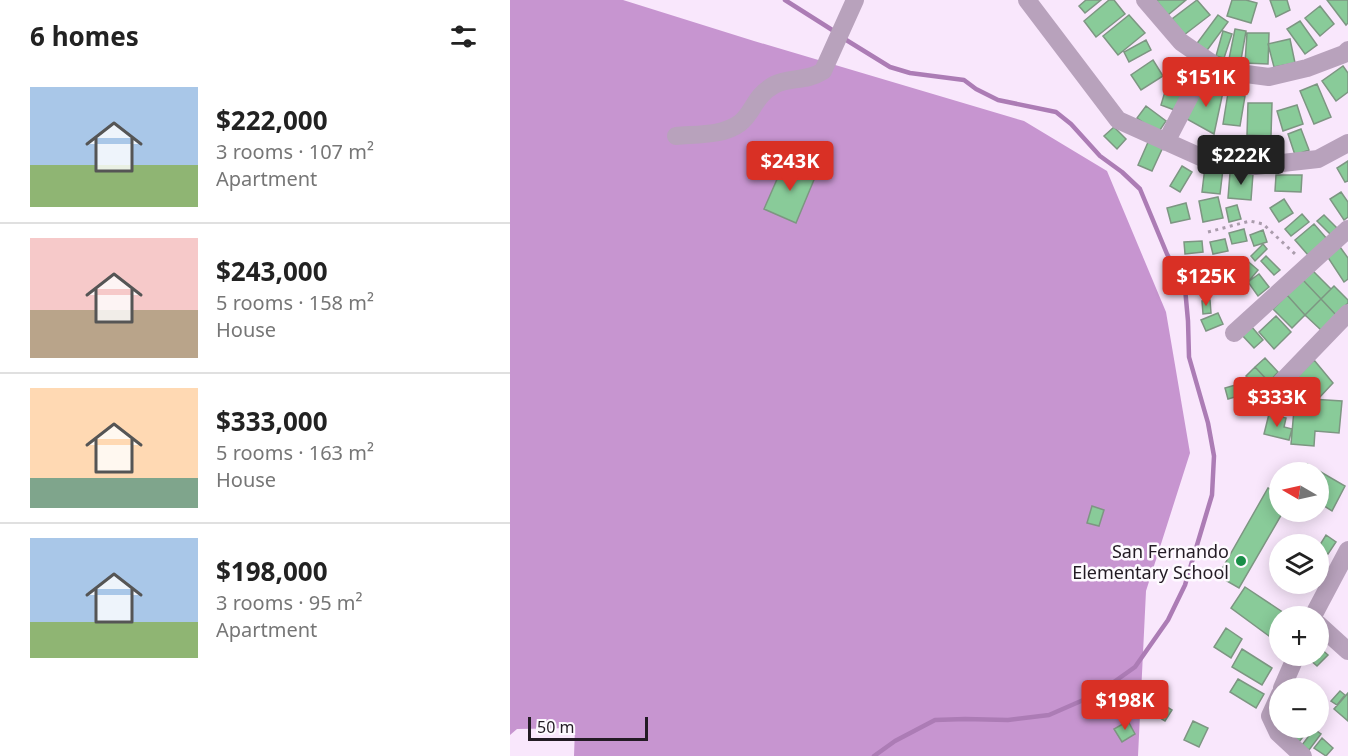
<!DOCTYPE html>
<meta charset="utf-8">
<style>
:root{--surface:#fff;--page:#f2f2f2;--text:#222;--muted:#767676;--line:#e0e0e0;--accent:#d93025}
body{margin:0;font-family:"Noto Sans",sans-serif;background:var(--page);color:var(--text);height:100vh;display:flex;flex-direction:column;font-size:22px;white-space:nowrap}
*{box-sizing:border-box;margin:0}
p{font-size:20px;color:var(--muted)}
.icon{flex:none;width:33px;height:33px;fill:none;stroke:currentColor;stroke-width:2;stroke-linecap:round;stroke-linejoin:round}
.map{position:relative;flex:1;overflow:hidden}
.details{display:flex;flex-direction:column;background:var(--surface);width:510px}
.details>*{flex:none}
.needle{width:39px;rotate:279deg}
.controls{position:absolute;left:759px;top:462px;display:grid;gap:12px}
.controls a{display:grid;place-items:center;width:60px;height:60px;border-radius:50%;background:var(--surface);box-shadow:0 3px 15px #0003;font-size:30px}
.scale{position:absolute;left:18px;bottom:15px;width:120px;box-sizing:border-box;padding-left:6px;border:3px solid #231b24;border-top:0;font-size:16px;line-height:21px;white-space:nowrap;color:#231b24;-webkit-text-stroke:4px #fefaff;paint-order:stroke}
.price{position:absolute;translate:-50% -51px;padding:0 14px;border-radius:6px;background:var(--accent);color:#fff;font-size:20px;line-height:39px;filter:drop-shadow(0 2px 3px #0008)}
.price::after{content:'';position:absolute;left:50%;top:36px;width:18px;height:14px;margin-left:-9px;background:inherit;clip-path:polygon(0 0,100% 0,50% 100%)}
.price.current{background:#222;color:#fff}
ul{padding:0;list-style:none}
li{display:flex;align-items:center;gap:18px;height:150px;padding:0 30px}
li+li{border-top:2px solid var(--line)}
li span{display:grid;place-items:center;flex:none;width:168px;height:120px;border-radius:0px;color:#555}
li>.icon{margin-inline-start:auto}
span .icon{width:72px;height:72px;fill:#fffc;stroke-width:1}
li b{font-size:26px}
h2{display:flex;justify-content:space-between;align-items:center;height:72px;padding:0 30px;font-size:26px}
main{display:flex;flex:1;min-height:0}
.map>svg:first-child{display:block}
.forest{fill:#c795d0}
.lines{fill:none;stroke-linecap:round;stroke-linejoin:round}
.stream{stroke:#ac7cb5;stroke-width:4.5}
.building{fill:#89cb99;stroke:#7d9682;stroke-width:1.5}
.path{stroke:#aa9cac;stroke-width:3;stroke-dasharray:3 4.5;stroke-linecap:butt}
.minor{stroke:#b8a2bc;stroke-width:18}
.poi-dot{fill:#1a8e48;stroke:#fefaff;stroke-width:2}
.labels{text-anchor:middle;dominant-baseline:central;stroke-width:5;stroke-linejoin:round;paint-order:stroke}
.poi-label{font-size:18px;fill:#231b24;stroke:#fefaff;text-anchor:end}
</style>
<main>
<section class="details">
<h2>6 homes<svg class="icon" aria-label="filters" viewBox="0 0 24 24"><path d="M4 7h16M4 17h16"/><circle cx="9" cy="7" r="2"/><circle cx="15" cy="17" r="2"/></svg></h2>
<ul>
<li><span style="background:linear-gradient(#a9c7e8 65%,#8fb573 0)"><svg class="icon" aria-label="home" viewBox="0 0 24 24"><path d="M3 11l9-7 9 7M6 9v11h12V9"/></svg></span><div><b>$222,000</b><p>3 rooms · 107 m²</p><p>Apartment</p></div></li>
<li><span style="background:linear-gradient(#f6c9c9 60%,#b9a48a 0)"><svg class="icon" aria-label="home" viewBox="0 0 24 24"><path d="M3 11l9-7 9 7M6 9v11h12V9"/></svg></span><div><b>$243,000</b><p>5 rooms · 158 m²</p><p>House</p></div></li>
<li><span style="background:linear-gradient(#ffd9b3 75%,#7fa58c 0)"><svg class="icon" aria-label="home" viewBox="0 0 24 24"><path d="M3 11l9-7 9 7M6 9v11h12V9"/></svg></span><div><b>$333,000</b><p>5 rooms · 163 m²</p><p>House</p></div></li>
<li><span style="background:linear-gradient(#a9c7e8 70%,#8fb573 0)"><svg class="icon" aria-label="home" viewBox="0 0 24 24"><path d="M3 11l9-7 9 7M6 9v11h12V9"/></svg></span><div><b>$198,000</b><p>3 rooms · 95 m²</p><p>Apartment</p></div></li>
</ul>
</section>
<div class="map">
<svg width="838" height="756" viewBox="0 0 838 756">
<rect width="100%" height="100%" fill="#f9e7fc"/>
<path class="forest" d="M0 0H113L244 41 514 121 597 171 656 312 680 453 636 591 628 756H64L65 728 7 729 0 735Z"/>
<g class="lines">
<path class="stream" d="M275 0 327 33
M333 38 380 67 400 73 454 80 466 89 488 100 546 112 561 124 590 156 612 172 630 189 657 254 675 288 678 321 679 357 698 423 704 456 702 495 675 585 658 620 625 667 587 694 539 715 498 720 455 719 425 720 385 741 364 756"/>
</g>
<path class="building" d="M576 0H591L575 13 569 6Z
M599 0H604L615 14 586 37 574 21Z
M646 0H676L658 15Z
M687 0 700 15 674 35 662 19Z
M722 0H736L747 3 741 23 717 16Z
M760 0H777L780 10 766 17Z
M817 0H838V23L836 25Z
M810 6 824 24 810 36 795 18Z
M619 15 635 33 608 55 593 36Z
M708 15 718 22 695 53 685 46Z
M790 21 807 45 795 54 777 29Z
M725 29 736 31 730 66 718 64Z
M713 31 722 34 714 58 706 56Z
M737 33H759L758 64 735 63Z
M780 39 785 63 764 67 758 44Z
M636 40 641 50 619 62 614 52Z
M643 60 653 76 631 90 621 75Z
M833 66 838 73V92L826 101 812 81Z
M659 78 676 83 667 111 651 105Z
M694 82 713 92 704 134 675 118Z
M807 84 821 117 804 124 790 91Z
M718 93 735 96 730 126 713 124Z
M738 103H762L761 136 737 135Z
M787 105 793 124 773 131 767 111Z
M636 106 656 121 648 133 627 118Z
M604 127 616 139 607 149 594 136Z
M791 129 799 150 785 155 778 134Z
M639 140 653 147 642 171 628 165Z
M275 161 306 175 286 223 254 209Z
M838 161V181L835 182 827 168Z
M672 166 682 172 670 192 660 186Z
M695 167 713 169 710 194 692 192Z
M720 173 743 174 741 200 718 198Z
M766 175H792L791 192 765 191Z
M831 192 838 202V217L834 220 820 199Z
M708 197 713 218 693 222 689 201Z
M774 199 783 213 769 222 760 208Z
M676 203 680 219 661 223 657 208Z
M727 205 731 219 719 222 716 208Z
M792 214 799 222 781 236 775 229Z
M814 215 827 228 821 235 807 221Z
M804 224 817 239 798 255 785 240Z
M734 229 737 241 722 244 719 233Z
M753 230 757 242 744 246 740 235Z
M715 239 718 251 703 254 700 242Z
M692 241 693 252 675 254 674 242Z
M753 244 757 249 745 261 741 256Z
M830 247 838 258V279L834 282 817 256Z
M756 256 770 270 764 275 751 261Z
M683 257 694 269 686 275 676 264Z
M734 258 748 270 738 282 724 270Z
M707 264H719V280H708Z
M802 270 821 289 811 299 793 280Z
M704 273 706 288 696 289 694 274Z
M749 274 759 287 748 296 738 282Z
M691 276 695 287 687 289 684 278Z
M793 280 811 299 795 315 777 295Z
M824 286 838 300V303L826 315 811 299Z
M777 295 795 315 782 328 763 309Z
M811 299 826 315 811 330 795 315Z
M700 300 701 313 693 314 692 301Z
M708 313 713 324 696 331 691 320Z
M766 316 781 332 764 349 749 332Z
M741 326 753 340 744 348 731 334Z
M755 358 768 372 759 382 745 367Z
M804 360 823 383 809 398 799 396 784 380Z
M745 367 759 382 750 390 736 376Z
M729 384 732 395 718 399 715 388Z
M785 398 832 401 829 433 805 431 804 446 781 444Z
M759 414 776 418 774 427 782 429 779 440 754 434Z
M797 464 835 486 822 511 808 502V472H793Z
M758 488 770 494V512H773L729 588 708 576Z
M582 506 594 510 589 526 577 523Z
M816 535 826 542 818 554 808 548Z
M735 587 774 613 770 616V620L759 636 721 608Z
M716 628 732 639 721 658 704 647Z
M809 647 818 655 807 666 798 658 801 656H808Z
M732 649 762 668 752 685 722 667Z
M728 679 754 694 746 708 720 692Z
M830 691 835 695 827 705 821 701Z
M838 693V721L824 709Z
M649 702 662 710 655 721 642 713Z
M618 721 625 734 612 742 604 729Z
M683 721 698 728 689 747 674 740Z
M783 728H800L789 742 778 733Z
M804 729 811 734 799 750 792 745Z
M812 738 823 748 816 756 804 748Z"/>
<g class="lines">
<path class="path" d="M698 232 740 221 753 224 785 254"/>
<path class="minor" d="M517 0 608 120 695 159 745 166 808 159 838 143
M635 0 671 42 713 71 759 77 797 68 834 54 838 50
M166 136C186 134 213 136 230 123 244 112 244 96 264 85 278 77 296 82 313 71L345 0
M656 142 698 61
M724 333 838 229
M759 395 838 313
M803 616 838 550
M808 624 838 651
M772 688 786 656
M770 694 760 716 768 733 793 756"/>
</g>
<circle class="poi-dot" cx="731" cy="561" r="6"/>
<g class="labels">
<g class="poi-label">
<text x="719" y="551">San Fernando<tspan x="719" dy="21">Elementary School</tspan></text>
</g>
</g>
</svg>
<div class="controls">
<a><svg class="needle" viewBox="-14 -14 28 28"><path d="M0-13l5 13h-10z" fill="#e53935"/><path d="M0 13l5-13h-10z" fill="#767676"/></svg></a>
<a><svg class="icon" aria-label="layers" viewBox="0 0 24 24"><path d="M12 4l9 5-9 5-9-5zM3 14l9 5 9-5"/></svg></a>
<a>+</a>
<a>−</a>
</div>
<div class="scale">50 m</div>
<b class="price" style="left:696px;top:108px">$151K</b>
<b class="price current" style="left:731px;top:186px">$222K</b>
<b class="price" style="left:280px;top:192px">$243K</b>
<b class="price" style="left:696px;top:307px">$125K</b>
<b class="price" style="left:767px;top:428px">$333K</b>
<b class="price" style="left:615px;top:731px">$198K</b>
</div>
</main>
